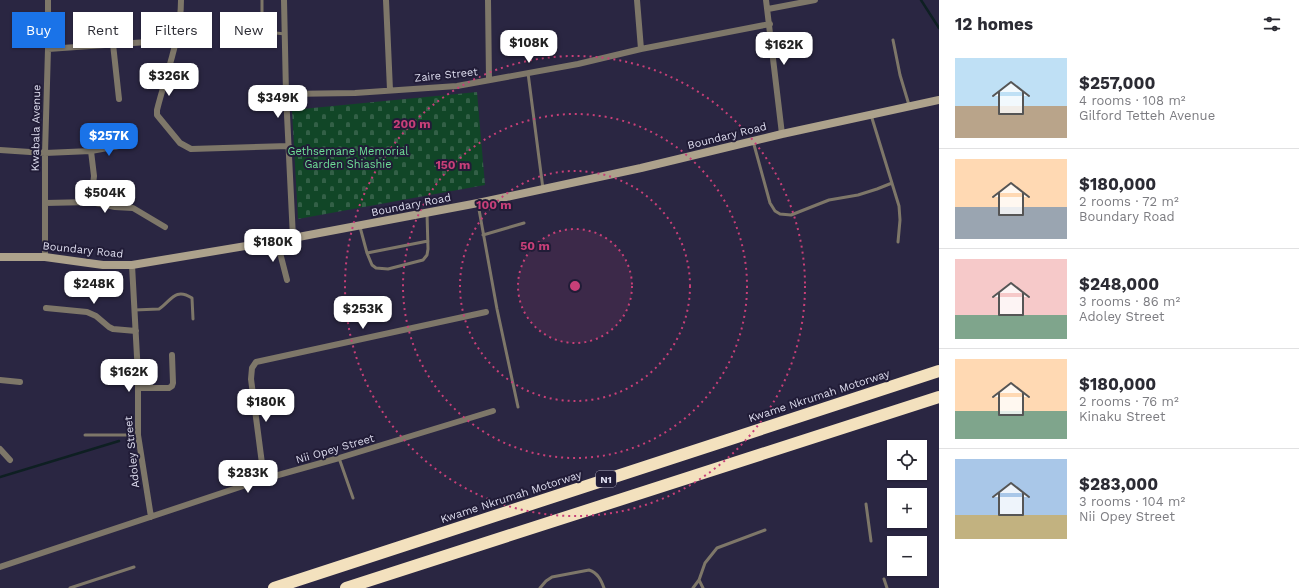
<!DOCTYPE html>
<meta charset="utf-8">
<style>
:root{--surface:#fff;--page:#f7f7f7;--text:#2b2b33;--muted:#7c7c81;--line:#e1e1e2;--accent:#1a73e8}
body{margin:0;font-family:"Work Sans",sans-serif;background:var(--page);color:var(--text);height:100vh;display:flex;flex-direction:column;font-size:15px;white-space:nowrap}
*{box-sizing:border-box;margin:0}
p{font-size:13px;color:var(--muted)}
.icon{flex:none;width:22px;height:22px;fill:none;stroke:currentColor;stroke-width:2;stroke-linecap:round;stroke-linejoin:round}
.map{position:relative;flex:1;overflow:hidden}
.panel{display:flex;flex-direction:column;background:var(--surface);width:360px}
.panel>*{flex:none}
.guide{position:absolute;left:12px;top:12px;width:380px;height:36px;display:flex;gap:8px}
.fabs{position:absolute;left:887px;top:440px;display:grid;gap:8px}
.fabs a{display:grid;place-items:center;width:40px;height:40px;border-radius:0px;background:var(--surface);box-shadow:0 1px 3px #0004;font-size:20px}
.price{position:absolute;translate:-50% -34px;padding:0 9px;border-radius:8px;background:#fff;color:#222;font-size:13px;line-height:26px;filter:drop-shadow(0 1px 2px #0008)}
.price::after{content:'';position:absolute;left:50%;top:24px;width:12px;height:9px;margin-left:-6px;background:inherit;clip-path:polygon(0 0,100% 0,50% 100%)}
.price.current{background:var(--accent);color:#fff}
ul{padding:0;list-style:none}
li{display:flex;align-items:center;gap:12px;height:100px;padding:0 16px}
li+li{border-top:1px solid var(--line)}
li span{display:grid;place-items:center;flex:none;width:112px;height:80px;border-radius:0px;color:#555}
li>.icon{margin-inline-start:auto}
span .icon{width:48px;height:48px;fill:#fffc;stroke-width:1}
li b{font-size:17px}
h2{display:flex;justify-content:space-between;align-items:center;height:48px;padding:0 16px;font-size:17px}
.tag{padding:0 14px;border-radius:0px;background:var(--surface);box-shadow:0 1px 3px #0004;font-size:14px;line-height:36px}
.tag.current{background:var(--accent);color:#fff}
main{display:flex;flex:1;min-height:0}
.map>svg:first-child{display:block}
.cemetery{fill:url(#cemetery-stones)}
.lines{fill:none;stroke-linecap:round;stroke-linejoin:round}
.stream{stroke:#0e1f22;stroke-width:2.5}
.lane{stroke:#7e7769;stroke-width:3}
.street{stroke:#7e7769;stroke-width:6}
.secondary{stroke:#ada28c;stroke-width:8}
.highway{stroke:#f3e1be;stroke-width:12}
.ring{fill:none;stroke:#c73f78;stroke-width:2;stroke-dasharray:2 4}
.labels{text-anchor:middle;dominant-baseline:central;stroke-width:4;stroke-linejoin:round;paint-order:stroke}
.shield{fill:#211c37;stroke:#a5a2b7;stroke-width:1}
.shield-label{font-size:10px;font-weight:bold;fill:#dddcee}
.street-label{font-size:11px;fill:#dddcee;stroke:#211c37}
.park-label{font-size:11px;fill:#6fdf97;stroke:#211c37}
.centre{fill:#c73f78;stroke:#211c37;stroke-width:2}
.ring-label{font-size:12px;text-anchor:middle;font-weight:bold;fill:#c73f78;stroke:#211c37;stroke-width:4;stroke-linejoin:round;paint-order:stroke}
</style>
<main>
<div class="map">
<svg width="939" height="588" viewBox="0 0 939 588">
<defs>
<pattern id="cemetery-stones" width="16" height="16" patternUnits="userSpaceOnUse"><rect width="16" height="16" fill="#114627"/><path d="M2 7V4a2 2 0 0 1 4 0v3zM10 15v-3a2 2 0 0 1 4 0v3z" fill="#336047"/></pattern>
</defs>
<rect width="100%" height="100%" fill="#2a2642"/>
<path class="cemetery" d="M477 92 485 185 298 219 292 110Z"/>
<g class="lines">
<path class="stream" d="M921 0 939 28
M0 477 119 441"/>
<path class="lane" d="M262 0V29L267 32 285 34
M893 40 900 75 909 105
M528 73 543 189
M871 115 899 206 900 220 898 242
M753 141 770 203 775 211 780 214 791 215 829 200 858 195 877 189 892 183
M478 204 497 309 518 407
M360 227 367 253 372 265 376 268 388 269 423 260 427 255 428 249 427 213
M483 235 524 223
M367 253 428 241
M134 310 159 309C171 301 175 287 192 298L193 319
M85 435H137
M339 458 353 498
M866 504 871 541
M884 579 887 588
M699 580 703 588
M70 588 134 567
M540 588 546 581 552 577 589 570C598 573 601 580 604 588
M693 588 699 580 705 563 717 548 765 530"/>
<path class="street" d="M181 0C181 38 166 74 157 110V115L180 143 191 149 289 146
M284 0 286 94 293 238
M386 0 390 90
M488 0 489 80
M637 0 641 49
M766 0 782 134
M768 9 815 0
M113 44 119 99
M48 49 176 40
M286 94 355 93 457 86 578 64 641 49 770 24
M0 150 45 153 91 151 124 145
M91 202 94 176 91 151
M45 203 91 202 115 207 133 208 165 227
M277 241 287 280
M45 257V153L48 49V0
M132 265 138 375V435L151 517
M46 308 87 312 96 316 109 327 113 329 136 331
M0 380 20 382
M138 388H169L172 386 173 383 172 355
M0 449 10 460
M264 479 251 379 252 368 256 362 486 312
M0 567 264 479 339 458 493 411"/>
<path class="secondary" d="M0 257H45L103 265H132L293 238 478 203 641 168 782 134 939 100"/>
<path class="highway" d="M274 588 939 371
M346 588 939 397"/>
</g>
<circle cx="575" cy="286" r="57" fill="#c73f78" fill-opacity=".12"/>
<g class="ring">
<circle cx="575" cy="286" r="57"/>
<circle cx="575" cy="286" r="115"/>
<circle cx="575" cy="286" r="172"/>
<circle cx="575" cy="286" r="230"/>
</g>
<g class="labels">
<rect class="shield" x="596" y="471" width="20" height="16" rx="3"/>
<g class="shield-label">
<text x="606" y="479">N1</text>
</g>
<g class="street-label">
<text transform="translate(446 75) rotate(-6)">Zaire Street</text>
<text transform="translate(36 128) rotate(-89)">Kwabala Avenue</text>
<text transform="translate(727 136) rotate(-14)">Boundary Road</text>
<text transform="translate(411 205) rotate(-11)">Boundary Road</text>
<text transform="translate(83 250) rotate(6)">Boundary Road</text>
<text transform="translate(819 396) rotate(-18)">Kwame Nkrumah Motorway</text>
<text transform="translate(335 449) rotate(-16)">Nii Opey Street</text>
<text transform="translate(132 452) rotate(-96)">Adoley Street</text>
<text transform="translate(511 497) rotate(-18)">Kwame Nkrumah Motorway</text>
</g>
<g class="park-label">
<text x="348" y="151">Gethsemane Memorial<tspan x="348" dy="13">Garden Shiashie</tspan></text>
</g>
</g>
<circle cx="575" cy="286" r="6" class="centre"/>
<g class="ring-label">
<text x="412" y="128">200 m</text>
<text x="453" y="169">150 m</text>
<text x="494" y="209">100 m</text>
<text x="535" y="250">50 m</text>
</g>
</svg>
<div class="fabs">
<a><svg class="icon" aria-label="locate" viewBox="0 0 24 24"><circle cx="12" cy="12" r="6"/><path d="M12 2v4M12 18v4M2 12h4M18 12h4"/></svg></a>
<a>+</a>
<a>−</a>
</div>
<b class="price" style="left:529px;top:64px">$108K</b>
<b class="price" style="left:784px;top:66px">$162K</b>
<b class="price" style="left:169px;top:97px">$326K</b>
<b class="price" style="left:278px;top:119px">$349K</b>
<b class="price current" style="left:109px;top:157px">$257K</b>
<b class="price" style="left:105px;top:214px">$504K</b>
<b class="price" style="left:273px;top:263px">$180K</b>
<b class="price" style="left:94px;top:305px">$248K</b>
<b class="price" style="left:363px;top:330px">$253K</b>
<b class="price" style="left:129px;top:393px">$162K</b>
<b class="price" style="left:266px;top:423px">$180K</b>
<b class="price" style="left:248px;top:494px">$283K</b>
<div class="guide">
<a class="tag current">Buy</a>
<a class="tag">Rent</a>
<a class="tag">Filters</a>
<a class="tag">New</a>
</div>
</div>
<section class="panel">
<h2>12 homes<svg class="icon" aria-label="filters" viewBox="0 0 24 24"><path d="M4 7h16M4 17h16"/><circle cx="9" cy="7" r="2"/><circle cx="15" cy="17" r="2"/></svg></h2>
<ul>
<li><span style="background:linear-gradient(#bfe0f5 60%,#b9a48a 0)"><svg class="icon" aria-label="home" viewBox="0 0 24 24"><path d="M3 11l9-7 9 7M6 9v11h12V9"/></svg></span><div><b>$257,000</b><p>4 rooms · 108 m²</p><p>Gilford Tetteh Avenue</p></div></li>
<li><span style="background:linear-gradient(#ffd9b3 60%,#9aa5b1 0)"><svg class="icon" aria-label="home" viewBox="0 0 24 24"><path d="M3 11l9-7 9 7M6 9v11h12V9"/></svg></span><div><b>$180,000</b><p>2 rooms · 72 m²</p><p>Boundary Road</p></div></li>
<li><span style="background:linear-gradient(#f6c9c9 70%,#7fa58c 0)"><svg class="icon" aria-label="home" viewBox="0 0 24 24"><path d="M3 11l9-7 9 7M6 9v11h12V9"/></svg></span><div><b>$248,000</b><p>3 rooms · 86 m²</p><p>Adoley Street</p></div></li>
<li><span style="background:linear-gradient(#ffd9b3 65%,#7fa58c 0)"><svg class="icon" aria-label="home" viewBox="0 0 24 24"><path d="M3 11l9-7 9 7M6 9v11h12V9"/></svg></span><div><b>$180,000</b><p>2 rooms · 76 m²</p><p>Kinaku Street</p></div></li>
<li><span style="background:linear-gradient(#a9c7e8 70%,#c2b280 0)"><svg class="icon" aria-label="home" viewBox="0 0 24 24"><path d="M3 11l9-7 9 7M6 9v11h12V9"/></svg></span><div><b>$283,000</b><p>3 rooms · 104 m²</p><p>Nii Opey Street</p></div></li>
</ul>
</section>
</main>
